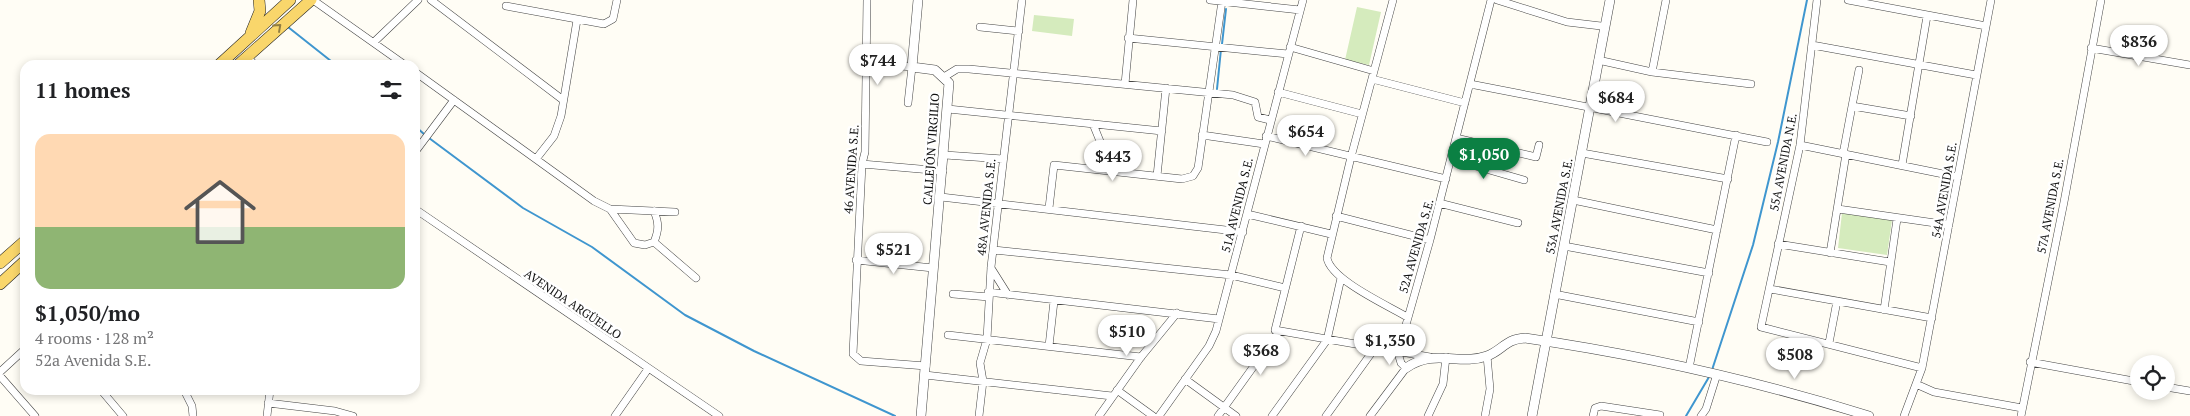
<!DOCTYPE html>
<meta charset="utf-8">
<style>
:root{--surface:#fff;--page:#f6f6f6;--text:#202124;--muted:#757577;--line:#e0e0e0;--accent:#0b8043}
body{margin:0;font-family:"PT Serif",serif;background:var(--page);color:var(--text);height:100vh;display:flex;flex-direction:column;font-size:19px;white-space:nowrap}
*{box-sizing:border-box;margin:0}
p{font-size:16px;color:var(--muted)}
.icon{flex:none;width:28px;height:28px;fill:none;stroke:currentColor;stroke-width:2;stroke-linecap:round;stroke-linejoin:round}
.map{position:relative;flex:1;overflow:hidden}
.drawer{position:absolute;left:20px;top:60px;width:400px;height:335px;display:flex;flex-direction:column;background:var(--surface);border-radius:15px;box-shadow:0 2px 8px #0003}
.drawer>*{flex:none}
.controls{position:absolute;left:2130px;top:355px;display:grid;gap:10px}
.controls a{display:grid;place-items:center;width:45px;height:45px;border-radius:50%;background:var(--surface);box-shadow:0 2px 8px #0003;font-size:25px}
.price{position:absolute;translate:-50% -42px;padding:0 11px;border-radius:18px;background:#fff;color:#222;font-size:16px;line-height:32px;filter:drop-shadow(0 1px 2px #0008)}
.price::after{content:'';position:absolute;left:50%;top:30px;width:15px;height:11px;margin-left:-8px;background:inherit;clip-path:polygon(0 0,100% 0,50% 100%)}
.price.selected{background:var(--accent);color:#fff}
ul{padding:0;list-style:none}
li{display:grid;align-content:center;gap:10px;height:265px;padding:0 15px}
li+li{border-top:1px solid var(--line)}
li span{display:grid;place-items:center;height:155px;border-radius:15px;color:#555}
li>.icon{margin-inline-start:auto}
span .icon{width:90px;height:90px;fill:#fffc;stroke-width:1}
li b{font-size:21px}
h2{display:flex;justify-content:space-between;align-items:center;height:60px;padding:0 15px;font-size:21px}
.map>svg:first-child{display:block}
.grass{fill:#d5ebbd}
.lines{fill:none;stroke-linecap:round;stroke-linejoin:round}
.stream{stroke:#3f96cf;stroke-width:2}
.minor-casing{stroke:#444;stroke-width:8}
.tertiary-casing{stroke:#444;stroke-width:10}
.primary-casing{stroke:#222;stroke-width:12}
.minor{stroke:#fff;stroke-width:7}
.tertiary{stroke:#fff;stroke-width:9}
.primary{stroke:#f9d66b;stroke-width:11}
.oneway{stroke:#917d42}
.labels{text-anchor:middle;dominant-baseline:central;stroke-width:5;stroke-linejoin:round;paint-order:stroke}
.street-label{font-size:12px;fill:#111;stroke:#fff}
</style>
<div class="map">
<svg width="2190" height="416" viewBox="0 0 2190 416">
<rect width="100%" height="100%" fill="#fffdf5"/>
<path class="grass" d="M1357 7 1381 12 1369 65 1345 60Z
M1034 15 1074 19 1072 36 1032 31Z
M1842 213 1892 220 1887 255 1838 248Z"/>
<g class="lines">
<path class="stream" d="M288 27 336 65
M1222 44 1226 9
M1217 89 1221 49
M415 126 425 135
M429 138 523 208 592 247 685 315 754 351 895 416
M1712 370 1753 245 1778 142 1807 0
M1686 416 1709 377"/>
<defs>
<path id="minor" d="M313 0 405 65
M431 0 563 100
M867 0 865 152 862 164 853 354 861 361 926 366
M1210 0 1300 10
M1393 0 1351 157 1327 258C1331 280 1387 305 1407 317
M1497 0 1567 22 1601 26
M1817 0 1800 145 1761 327 1922 368
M1848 0 1986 26
M506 6 604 24 613 19 617 0
M980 27 1019 31
M1128 38 1288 54
M374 42 418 0
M1812 45 1976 75
M1290 47 1374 71
M2091 48 2190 65
M247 57 255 65
M1598 60 1652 72 1751 84
M867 63 912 67 908 103
M415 72 594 201 610 209 675 212
M1652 72 1666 0
M944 77 957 69H969L1233 95 1255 102 1258 117 1270 120
M1372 79 1465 103
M1125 84 1133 0
M1470 84 1767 142
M1278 92 1362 114
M1852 106 1859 70
M948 109 1162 131
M1093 124 1104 151 1123 172
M1202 135 1264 144
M1266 136 1446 179
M1456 138 1536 157 1539 145
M1800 145 1958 177
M415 152 454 100
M1582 153 1728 179
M1843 154 1852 106 1911 116
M945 155 1003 159
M536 159 554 136 561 116 577 20
M1451 159 1524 180
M862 164 943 171
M1902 165 1927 16
M1157 176 1166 88
M941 197 1243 232
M1573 200 1717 230
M1439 203 1518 223
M1049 208 1054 165 1182 179 1193 176 1198 168 1222 1
M415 209 719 416
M610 209 634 243 645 245 654 242C659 230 659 223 654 211
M1838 209 1949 225
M1247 214 1331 234
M1336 216 1430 240
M1301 226 1275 330 1430 357
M654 242 696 278
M1778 244 1890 262
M1564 246 1709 273
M994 250 1231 275 1285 288
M1830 253 1846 154
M856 260 933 268
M991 268 1008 295
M1770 289 1932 318
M988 292 1219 319
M953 294 989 297
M1554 294 1699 322
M1884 310 1897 219
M948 335 1141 357
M1829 343 1837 301
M1049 346 1054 301
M2030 362 2139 382
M1689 368 1736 135
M0 372 25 349
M925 375 1112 396
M0 376 35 416
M1185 379 1236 416
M1916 384 1934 392 2022 408
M2166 387 2190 391
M101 390 123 416
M184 390 192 406 193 416
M1117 390 1153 416
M268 403 335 411 353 416
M267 416 270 390
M615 416 648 369
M979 416 983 381 980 363 987 339 991 267 1022 0
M1099 416 1141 357 1177 313
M1159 416 1209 346 1216 331 1303 0
M1218 416 1279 331
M1272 416 1327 340 1341 278
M1326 416 1375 348
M1370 416 1406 368 1401 363 1398 353 1430 240 1491 0
M1428 416 1443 384 1446 357
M1485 416 1490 389 1487 356
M1593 416 1595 408 1601 406 1660 415
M1701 416 1706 409 1717 374
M1904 416 1922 368 1991 0
M2021 416 2064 202 2101 0"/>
<path id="tertiary" d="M918 0 912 67 935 70 949 83 921 416
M1406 368C1434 348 1459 366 1487 356 1503 350 1505 339 1525 338 1642 355 1757 381 1869 416
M1532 416 1610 0"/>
<path id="primary" d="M251 33 260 11 259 0
M219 65 290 0
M238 65 311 0
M0 263 25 241
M0 284 25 261"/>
</defs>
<use href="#minor" class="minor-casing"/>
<use href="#tertiary" class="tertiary-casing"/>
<use href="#primary" class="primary-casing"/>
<use href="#minor" class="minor"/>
<use href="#tertiary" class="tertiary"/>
<use href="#primary" class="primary"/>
</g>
<defs><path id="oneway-chevron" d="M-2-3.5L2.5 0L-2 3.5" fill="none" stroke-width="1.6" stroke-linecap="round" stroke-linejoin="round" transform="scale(1.25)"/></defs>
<use class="oneway" href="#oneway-chevron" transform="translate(278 27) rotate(-42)"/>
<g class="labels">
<g class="street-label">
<text transform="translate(931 149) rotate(-86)">CALLEJÓN VIRGILIO</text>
<text transform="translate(1783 162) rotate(-79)">55A AVENIDA N.E.</text>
<text transform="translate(851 169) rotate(-86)">46 AVENIDA S.E.</text>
<text transform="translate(1944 190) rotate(-80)">54A AVENIDA S.E.</text>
<text transform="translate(1237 205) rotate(-76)">51A AVENIDA S.E.</text>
<text transform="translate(1559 206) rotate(-79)">53A AVENIDA S.E.</text>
<text transform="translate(2050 206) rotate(-79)">57A AVENIDA S.E.</text>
<text transform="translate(986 207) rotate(-84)">48A AVENIDA S.E.</text>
<text transform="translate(1416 246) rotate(-74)">52A AVENIDA S.E.</text>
<text transform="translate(573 304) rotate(34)">AVENIDA ARGÜELLO</text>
</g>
</g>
</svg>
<div class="controls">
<a><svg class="icon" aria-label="locate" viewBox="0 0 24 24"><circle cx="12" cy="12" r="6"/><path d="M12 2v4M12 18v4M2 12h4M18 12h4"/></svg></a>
</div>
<b class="price" style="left:2139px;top:67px">$836</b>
<b class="price" style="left:878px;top:86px">$744</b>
<b class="price" style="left:1616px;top:123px">$684</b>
<b class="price" style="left:1306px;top:157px">$654</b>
<b class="price selected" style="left:1484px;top:180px">$1,050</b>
<b class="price" style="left:1113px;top:182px">$443</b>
<b class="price" style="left:894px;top:275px">$521</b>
<b class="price" style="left:1127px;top:357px">$510</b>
<b class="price" style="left:1390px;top:366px">$1,350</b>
<b class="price" style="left:1261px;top:376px">$368</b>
<b class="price" style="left:1795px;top:380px">$508</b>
<section class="drawer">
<h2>11 homes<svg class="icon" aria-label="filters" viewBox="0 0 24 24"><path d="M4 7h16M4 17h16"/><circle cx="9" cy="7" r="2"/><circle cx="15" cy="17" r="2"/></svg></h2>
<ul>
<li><span style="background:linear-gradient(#ffd9b3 60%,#8fb573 0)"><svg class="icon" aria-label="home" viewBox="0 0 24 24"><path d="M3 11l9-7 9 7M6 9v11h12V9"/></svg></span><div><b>$1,050/mo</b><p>4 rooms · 128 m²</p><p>52a Avenida S.E.</p></div></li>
</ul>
</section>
</div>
